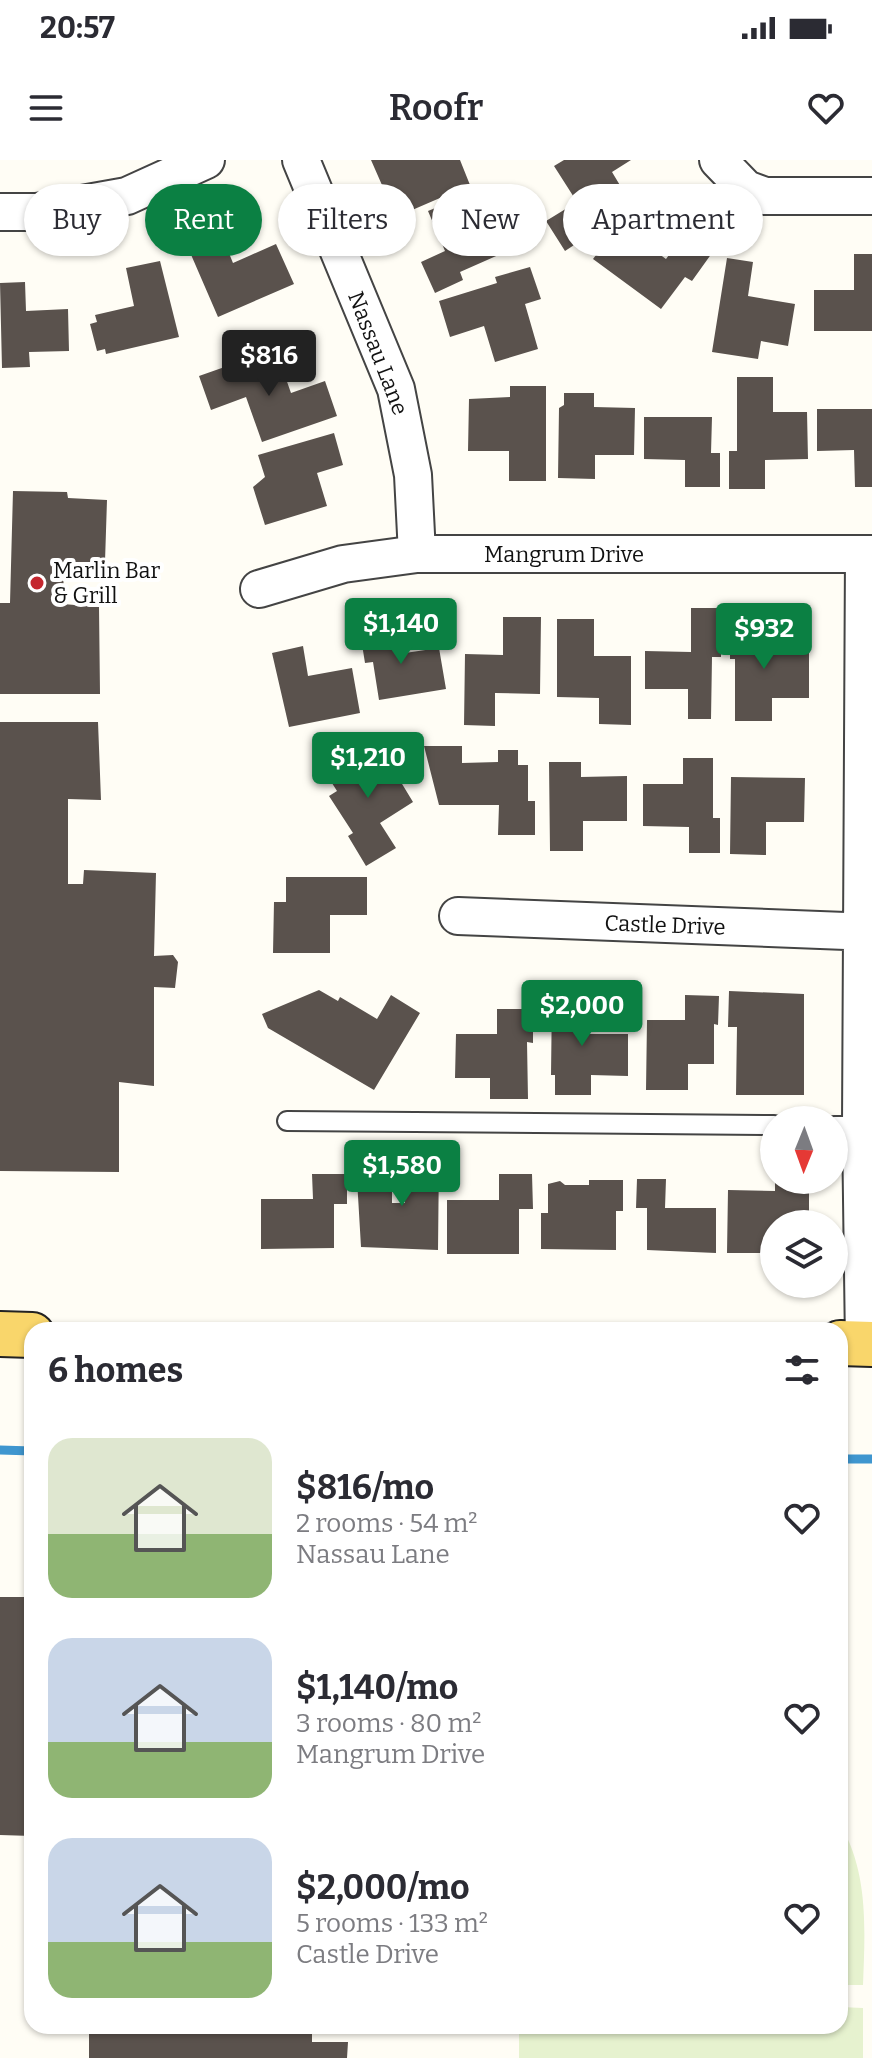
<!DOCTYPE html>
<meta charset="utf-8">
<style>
:root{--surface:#fff;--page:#f7f7f7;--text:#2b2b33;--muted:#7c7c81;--accent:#0b8043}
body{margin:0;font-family:Bitter,serif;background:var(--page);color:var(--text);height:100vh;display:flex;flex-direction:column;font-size:30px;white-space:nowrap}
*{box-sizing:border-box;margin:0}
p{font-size:26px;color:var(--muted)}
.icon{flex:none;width:44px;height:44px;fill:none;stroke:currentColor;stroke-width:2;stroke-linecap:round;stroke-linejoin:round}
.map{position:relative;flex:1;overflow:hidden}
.details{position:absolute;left:24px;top:1162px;width:824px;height:712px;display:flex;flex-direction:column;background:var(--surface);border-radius:24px;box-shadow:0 2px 6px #0004}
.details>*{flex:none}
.top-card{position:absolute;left:24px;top:24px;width:824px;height:72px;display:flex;gap:16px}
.needle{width:52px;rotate:181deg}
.controls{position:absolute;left:760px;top:946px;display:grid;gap:16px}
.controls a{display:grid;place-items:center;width:88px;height:88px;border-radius:50%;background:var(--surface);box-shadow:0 2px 6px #0004;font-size:40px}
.price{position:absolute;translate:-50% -68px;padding:0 18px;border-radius:8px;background:var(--accent);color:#fff;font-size:26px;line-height:52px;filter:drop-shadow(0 2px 4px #0008)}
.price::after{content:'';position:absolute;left:50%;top:48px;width:24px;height:18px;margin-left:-12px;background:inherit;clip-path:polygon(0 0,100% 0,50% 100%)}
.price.selected{background:#222;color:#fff}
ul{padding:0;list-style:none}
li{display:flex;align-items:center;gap:24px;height:200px;padding:0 24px}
li span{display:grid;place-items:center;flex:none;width:224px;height:160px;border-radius:24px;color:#555}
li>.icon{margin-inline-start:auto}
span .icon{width:96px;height:96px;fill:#fffc;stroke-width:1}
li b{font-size:34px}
h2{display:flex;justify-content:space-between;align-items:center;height:96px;padding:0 24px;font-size:34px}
.chip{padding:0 28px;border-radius:36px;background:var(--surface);box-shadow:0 2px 6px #0004;font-size:28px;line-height:72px}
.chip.selected{background:var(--accent);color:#fff}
.status{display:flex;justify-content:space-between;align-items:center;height:56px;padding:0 40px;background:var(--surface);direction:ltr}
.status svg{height:22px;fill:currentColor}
header{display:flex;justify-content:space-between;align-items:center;height:104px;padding:0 24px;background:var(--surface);font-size:36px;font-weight:600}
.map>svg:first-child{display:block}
.pitch{fill:#e6f2cf}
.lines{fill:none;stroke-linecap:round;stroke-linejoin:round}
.stream{stroke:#3f96cf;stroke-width:9}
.building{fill:#5a524d}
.service-casing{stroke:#444;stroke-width:22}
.minor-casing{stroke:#444;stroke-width:40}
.primary-casing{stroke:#222;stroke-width:48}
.service{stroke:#fff;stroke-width:18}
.minor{stroke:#fff;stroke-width:36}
.primary{stroke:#f9d66b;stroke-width:44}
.poi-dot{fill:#c4262e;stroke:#fff;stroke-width:3}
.labels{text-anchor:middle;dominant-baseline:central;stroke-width:8;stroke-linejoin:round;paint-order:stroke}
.street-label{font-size:22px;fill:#111;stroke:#fff}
.poi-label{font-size:22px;fill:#111;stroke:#fff;text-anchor:start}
</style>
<div class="status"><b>20:57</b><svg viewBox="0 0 49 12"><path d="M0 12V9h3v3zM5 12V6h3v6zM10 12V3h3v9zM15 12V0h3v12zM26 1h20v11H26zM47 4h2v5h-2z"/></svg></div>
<header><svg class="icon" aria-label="menu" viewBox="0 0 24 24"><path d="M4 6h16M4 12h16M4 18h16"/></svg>Roofr<svg class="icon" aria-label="heart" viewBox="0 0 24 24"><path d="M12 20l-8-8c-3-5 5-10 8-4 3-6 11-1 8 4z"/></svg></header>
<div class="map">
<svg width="872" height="1898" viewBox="0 0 872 1898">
<rect width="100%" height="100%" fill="#fffdf5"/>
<path class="pitch" d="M840 1664C869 1713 865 1770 863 1825H840Z
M840 1847 863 1848V1898H519V1866H840Z"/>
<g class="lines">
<path class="stream" d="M0 1290 32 1291
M840 1299H872"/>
</g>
<path class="building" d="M371 0H460L470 25 396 57Z
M564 0H631L612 12 630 42 597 63 600 68 565 91 546 61 577 42 554 6Z
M467 35 477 57 495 48 512 89 460 112 463 120 435 133 421 102 445 91 428 51Z
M619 65 666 99 685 73 712 93 692 121 685 117 661 149 593 99Z
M222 76 233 103 276 84 294 124 218 157 189 90Z
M854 94H872V171H814V130H854Z
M727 98 753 102 748 136 795 144 788 186 761 181 758 199 712 192Z
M160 101 179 177 106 194 105 189 97 191 90 164 97 162 95 155 134 146 126 108Z
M530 107 541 139 525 144 538 189 495 202 484 166 450 177 439 141 497 123 495 117Z
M25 122 26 151 68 149 69 191 29 192 30 207 2 208 0 123Z
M279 199 291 233 325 221 337 256 262 282 246 237 211 250 199 216 236 203 239 212Z
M737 217H773V252H807L808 299 765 300V329H729V291H737Z
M510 226H546V321H509V291H468L469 239 510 237Z
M564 233H594V247L635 248 634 295H595V319L558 318 559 248 564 245Z
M817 249H872V327H855L854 290 817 291Z
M644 257H712L711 293H720V327H685V300L644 299Z
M334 273 343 305 317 313 327 346 265 365 253 327 265 317 258 295Z
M13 331 67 332 68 338 107 340 105 402H64L63 444 99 447 100 534H0V443H10Z
M691 448H721V497H712L711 559H688V529H645V491L691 492Z
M503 457H541L540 534 495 533V566L464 565 465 494 503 495Z
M557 459H594V496H631V565L599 564V538L557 537Z
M730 459H767V489L809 490V538H772V561H735V499H730Z
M394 467 398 494 439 488 446 529 379 540 373 502 365 503 360 472Z
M303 486 308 516 352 508 360 553 289 567 272 493Z
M0 562H98L101 640 68 639V724H83L84 710 156 713 154 796 173 795 178 802 175 828 154 827V926L119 922V1012L0 1011Z
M376 581 413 642 380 663 396 688 366 706 348 676 353 673 329 636 337 631 325 612Z
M424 586H462V603L498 602V590H518V605H528V641H535V675H498L499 645H439Z
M683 598H713V658H720V693H689V667L643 666V624H683Z
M549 602H581V617L627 616V661H583V691H550Z
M731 617 805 618 804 662H766V695L730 694Z
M286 717H367V755H330V793H273L274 742H286Z
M319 830 338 841 340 837 377 859 391 835 420 853 374 930 268 868 262 854Z
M729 831 804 834V935H736L737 867H728Z
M552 835H590L589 874H628V916L591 915V935H555V915H551Z
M685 835 719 836 718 865 714 864V904H688V930H646L647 860H685Z
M497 849H533V883L527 882 528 939H490V918H455L456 874H497Z
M405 995H439L438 1090 361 1087 357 1019H392V1043H405Z
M312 1014H347V1044H334V1088L261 1089V1039H313Z
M499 1014H532L533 1049H519V1094H447V1040H499Z
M637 1019H666L665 1048H716V1093L647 1090V1048H636Z
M589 1020H623V1051H616V1090L541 1089V1053H548V1024L560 1021 565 1025H589Z
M775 1022H809V1054H799V1064H774V1093H727L728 1030 775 1031Z
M0 1437H32V1676L0 1675Z
M89 1866H312V1882H348L347 1898H89Z"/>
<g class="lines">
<defs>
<path id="service" d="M287 961 774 965
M834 966H867"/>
<path id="minor" d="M301 0 396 229 413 315 417 394
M718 0 746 29 765 36H872
M0 52H37L127 36 206 0
M864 394 861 966 864 1184
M259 429 343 404 417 394H872
M458 756 872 772"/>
<path id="primary" d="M0 1174 32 1175
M840 1183 872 1184"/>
</defs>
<use href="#service" class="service-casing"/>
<use href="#minor" class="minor-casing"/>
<use href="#primary" class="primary-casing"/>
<use href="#service" class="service"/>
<use href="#minor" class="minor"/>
<use href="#primary" class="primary"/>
</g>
<circle class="poi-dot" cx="37" cy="423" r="8"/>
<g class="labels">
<g class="street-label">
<text transform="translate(378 193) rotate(69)">Nassau Lane</text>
<text x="564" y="394">Mangrum Drive</text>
<text transform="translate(665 765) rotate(2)">Castle Drive</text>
</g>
<g class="poi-label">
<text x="53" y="410">Marlin Bar<tspan x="53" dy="25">&amp; Grill</tspan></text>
</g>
</g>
</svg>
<div class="controls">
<a><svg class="needle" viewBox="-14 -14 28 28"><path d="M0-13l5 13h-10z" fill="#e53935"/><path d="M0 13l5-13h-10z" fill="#7c7c81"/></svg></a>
<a><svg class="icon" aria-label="layers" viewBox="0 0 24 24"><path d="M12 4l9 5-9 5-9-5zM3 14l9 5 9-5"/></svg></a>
</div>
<b class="price selected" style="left:269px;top:238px">$816</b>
<b class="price" style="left:401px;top:506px">$1,140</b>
<b class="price" style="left:764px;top:511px">$932</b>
<b class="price" style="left:368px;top:640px">$1,210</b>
<b class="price" style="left:582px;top:888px">$2,000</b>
<b class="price" style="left:402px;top:1048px">$1,580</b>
<div class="top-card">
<a class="chip">Buy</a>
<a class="chip selected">Rent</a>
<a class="chip">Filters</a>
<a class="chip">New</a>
<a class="chip">Apartment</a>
</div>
<section class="details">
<h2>6 homes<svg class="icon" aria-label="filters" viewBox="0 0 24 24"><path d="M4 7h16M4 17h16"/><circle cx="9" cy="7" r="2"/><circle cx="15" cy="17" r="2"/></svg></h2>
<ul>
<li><span style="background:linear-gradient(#dfe7d0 60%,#8fb573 0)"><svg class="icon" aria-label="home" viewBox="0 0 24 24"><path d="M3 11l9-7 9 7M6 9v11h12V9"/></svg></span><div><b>$816/mo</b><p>2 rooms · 54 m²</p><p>Nassau Lane</p></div><svg class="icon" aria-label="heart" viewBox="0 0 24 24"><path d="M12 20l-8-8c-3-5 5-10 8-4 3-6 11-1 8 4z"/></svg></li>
<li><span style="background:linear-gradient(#c9d6e8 65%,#8fb573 0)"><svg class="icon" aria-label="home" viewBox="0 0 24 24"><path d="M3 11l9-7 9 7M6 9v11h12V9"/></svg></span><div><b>$1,140/mo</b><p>3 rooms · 80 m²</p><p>Mangrum Drive</p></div><svg class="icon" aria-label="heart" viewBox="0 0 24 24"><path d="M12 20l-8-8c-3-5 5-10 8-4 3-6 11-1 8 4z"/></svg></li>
<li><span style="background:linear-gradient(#c9d6e8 65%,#8fb573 0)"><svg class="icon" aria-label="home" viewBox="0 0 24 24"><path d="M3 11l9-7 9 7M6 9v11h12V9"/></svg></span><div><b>$2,000/mo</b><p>5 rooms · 133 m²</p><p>Castle Drive</p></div><svg class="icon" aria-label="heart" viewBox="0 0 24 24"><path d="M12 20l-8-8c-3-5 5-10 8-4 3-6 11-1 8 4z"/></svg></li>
</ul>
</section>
</div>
